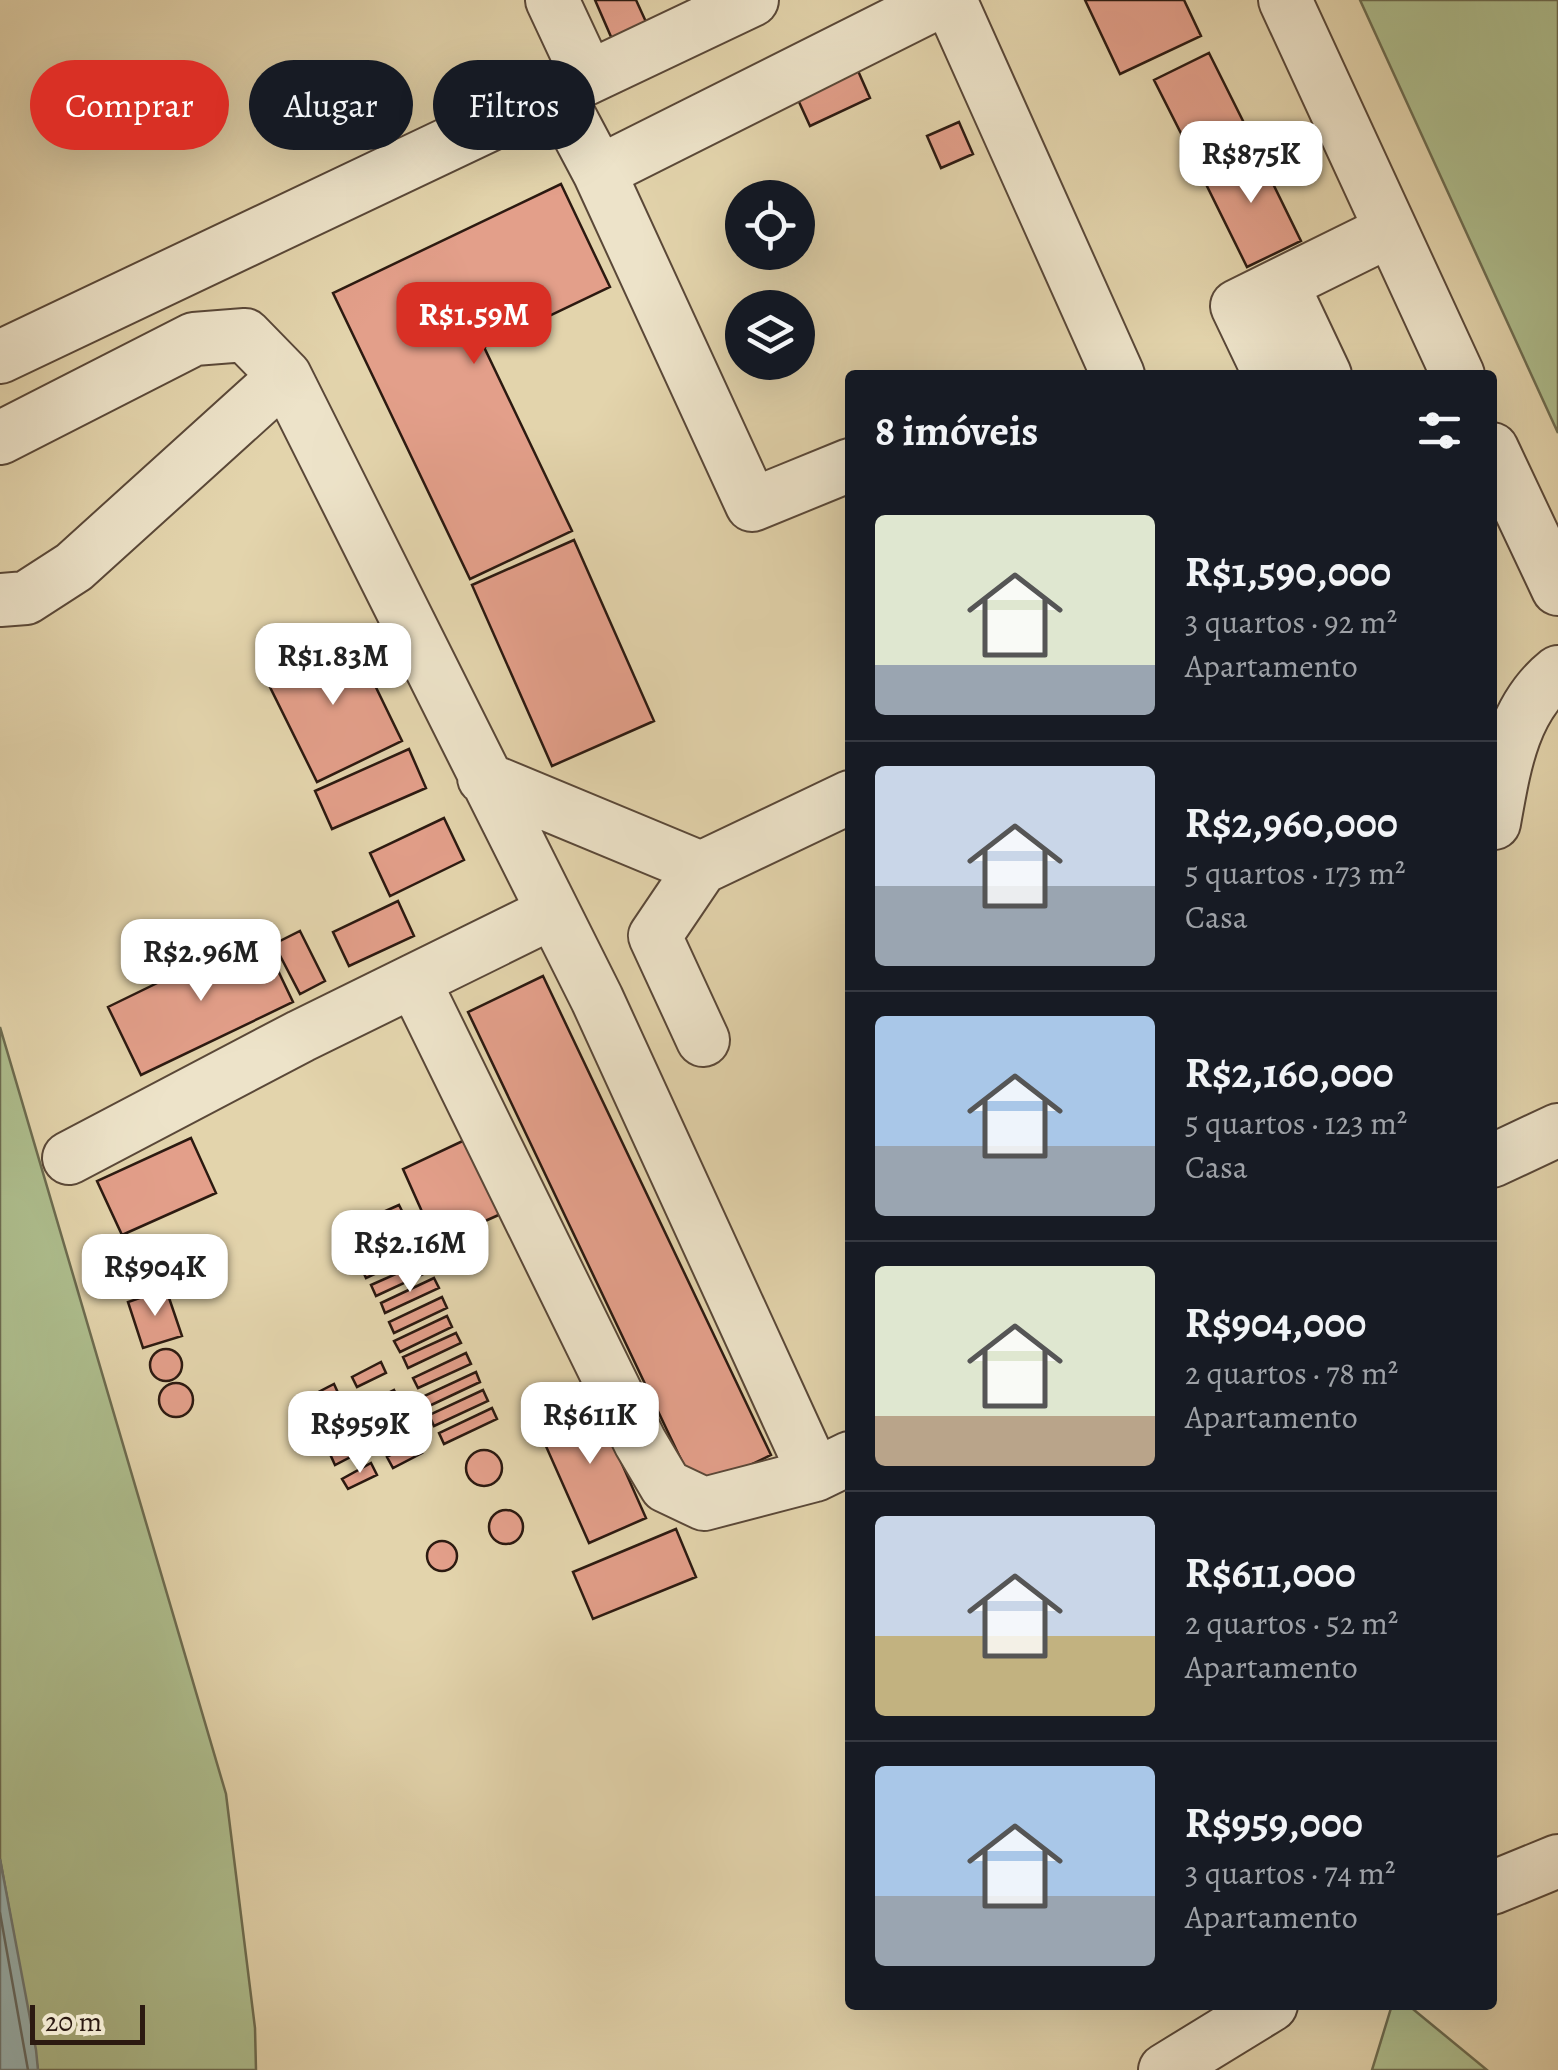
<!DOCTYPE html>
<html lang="pt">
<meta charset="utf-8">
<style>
:root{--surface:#171b24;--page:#20242c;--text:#f1f3f6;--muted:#9ea1a6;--line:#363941;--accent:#d93025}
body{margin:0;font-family:Alegreya,serif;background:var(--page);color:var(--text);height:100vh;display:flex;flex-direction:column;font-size:38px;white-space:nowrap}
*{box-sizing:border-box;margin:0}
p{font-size:32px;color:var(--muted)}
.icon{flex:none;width:55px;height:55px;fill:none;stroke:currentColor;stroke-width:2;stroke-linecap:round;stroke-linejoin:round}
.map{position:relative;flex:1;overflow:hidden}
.details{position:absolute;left:845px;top:370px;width:652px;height:1640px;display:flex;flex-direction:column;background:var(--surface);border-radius:10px;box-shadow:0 10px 40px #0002}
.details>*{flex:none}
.banner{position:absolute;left:30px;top:60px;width:665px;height:90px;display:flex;gap:20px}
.buttons{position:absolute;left:725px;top:180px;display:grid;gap:20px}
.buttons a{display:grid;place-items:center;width:90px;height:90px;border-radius:50%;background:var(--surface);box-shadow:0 10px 40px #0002;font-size:50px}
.scale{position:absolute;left:30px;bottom:25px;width:115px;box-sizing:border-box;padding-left:10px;border:5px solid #2c1a11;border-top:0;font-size:28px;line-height:35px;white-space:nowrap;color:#2c1a11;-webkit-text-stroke:8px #ede3c9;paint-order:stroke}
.price{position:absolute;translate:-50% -85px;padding:0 22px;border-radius:20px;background:#fff;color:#222;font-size:32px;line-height:65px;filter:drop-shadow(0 2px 5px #0008)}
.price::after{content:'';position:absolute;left:50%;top:60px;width:30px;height:22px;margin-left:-15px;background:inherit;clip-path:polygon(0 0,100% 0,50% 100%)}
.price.active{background:var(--accent);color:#fff}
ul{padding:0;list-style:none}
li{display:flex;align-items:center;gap:30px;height:250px;padding:0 30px}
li+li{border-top:2px solid var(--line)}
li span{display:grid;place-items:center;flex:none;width:280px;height:200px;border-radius:10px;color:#555}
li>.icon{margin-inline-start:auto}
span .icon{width:120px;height:120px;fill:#fffc;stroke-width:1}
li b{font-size:42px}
h2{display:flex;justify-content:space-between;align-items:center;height:120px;padding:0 30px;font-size:42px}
.tag{padding:0 35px;border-radius:45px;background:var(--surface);box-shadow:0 10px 40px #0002;font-size:35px;line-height:90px}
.tag.active{background:var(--accent);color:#fff}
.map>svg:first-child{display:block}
.green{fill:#aebe8e;stroke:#6d6c50;stroke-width:2.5}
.water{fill:#99b5b4;stroke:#6d7773;stroke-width:2.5}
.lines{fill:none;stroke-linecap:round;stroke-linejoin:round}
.shore{stroke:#626862;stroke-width:2.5}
.building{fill:#e39f8a;stroke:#2c1a11;stroke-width:2.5}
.minor-casing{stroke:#5a4838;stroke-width:56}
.minor{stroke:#ede3c9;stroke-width:52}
</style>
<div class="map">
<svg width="1558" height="2070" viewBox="0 0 1558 2070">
<rect width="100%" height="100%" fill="#e3d4ac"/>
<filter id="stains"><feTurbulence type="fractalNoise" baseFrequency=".002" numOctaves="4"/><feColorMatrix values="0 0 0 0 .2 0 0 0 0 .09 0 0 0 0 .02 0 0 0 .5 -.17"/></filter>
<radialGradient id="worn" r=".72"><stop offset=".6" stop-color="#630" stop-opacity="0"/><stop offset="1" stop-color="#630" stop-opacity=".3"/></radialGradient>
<path class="green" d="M1360 0H1558V433Z
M0 1027 226 1794 255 2028 256 2070H38L0 1859Z
M1392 2005H1408L1487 2070H1372Z"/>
<path class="water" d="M0 1859 36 2050 38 2070H0Z"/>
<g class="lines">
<path class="shore" d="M0 1913 28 2070"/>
</g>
<path class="building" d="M595 0H636L647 24 612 39Z
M1085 0H1184L1201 36 1120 74Z
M1209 53 1245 125 1190 151 1154 80Z
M855 64 870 98 810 126 794 91Z
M959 122 973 154 941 168 927 136Z
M1254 145 1301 241 1247 267 1200 172Z
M561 184 610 287 484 347 572 531 470 579 333 293Z
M574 540 654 721 552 766 472 585Z
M350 634 402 741 317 782 264 675Z
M409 749 426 788 332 829 315 791Z
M444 818 464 860 390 896 370 853Z
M398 901 414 936 349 966 333 932Z
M300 931 325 981 300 994 274 944Z
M260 933 293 1002 141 1075 108 1007Z
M543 976 771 1455 696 1491 468 1012Z
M191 1138 216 1193 122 1235 97 1181Z
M469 1138 503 1213 436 1243 403 1169Z
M399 1205 404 1215 350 1240 345 1229Z
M407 1225 411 1235 358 1260 353 1249Z
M415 1242 420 1253 366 1278 361 1267Z
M425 1261 430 1271 376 1296 371 1285Z
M434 1278 439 1288 385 1313 381 1303Z
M166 1289 182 1336 143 1348 128 1302Z
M442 1297 447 1308 394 1333 389 1322Z
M447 1316 452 1327 400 1352 394 1341Z
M456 1333 461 1343 408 1368 403 1357Z
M150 1365a16 16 0 1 1 32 0a16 16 0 1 1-32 0Z
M466 1353 471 1364 418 1388 413 1378Z
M381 1362 386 1373 357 1387 352 1377Z
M476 1372 480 1382 427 1407 422 1397Z
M159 1400a17 17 0 1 1 34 0a17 17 0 1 1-34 0Z
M334 1384 339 1395 311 1410 305 1399Z
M394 1390 399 1400 370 1415 365 1405Z
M483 1390 488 1401 434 1426 429 1415Z
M590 1392 646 1518 589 1543 533 1417Z
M492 1408 497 1419 444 1444 439 1433Z
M345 1411 351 1422 322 1437 317 1426Z
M405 1415 411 1425 382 1440 376 1430Z
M359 1439 364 1450 335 1465 330 1454Z
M416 1442 422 1453 393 1468 387 1457Z
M466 1468a18 18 0 1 1 36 0a18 18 0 1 1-36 0Z
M371 1463 377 1475 348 1489 342 1479Z
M489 1527a17 17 0 1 1 34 0a17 17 0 1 1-34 0Z
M676 1529 696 1577 593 1619 573 1572Z
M427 1556a15 15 0 1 1 30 0a15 15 0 1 1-30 0Z"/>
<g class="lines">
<defs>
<path id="minor" d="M552 0 588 77
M950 0 1118 375
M1285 0 1458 375
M556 91 599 172 942 0
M599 172 752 505 850 465
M1282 284 1325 375
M0 357 752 0
M1270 375 1237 306 1391 230
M0 438 194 339 245 335 285 376 597 999 815 1475 850 1458
M1492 449 1558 589
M0 600 26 598 74 567 285 376
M484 778 701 868
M1494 823C1504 768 1512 709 1558 672
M414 981 640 1442 666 1486 704 1504 815 1475
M703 1040 655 936 701 868 850 797
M69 1158 301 1036 553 912
M1492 1161 1558 1130
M1492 1888 1558 1861
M1165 2070 1271 2005"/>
</defs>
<use href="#minor" class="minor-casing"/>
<use href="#minor" class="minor"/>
</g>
<rect width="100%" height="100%" filter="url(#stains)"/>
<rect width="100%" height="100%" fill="url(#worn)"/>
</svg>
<div class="buttons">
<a><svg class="icon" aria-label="locate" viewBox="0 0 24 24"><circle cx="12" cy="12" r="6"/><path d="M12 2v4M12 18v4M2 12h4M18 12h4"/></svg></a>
<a><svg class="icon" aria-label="layers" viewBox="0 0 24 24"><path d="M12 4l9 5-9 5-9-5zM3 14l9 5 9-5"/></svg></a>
</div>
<div class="scale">20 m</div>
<b class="price" style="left:1251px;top:206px">R$875K</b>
<b class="price active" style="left:474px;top:367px">R$1.59M</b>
<b class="price" style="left:333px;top:708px">R$1.83M</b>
<b class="price" style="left:201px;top:1004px">R$2.96M</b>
<b class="price" style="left:410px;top:1295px">R$2.16M</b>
<b class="price" style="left:155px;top:1319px">R$904K</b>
<b class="price" style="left:590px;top:1467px">R$611K</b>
<b class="price" style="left:360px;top:1476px">R$959K</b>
<div class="banner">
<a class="tag active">Comprar</a>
<a class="tag">Alugar</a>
<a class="tag">Filtros</a>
</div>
<section class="details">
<h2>8 imóveis<svg class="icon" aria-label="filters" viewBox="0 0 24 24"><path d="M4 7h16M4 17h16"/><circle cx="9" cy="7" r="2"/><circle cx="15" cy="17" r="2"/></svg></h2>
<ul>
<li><span style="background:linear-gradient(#dfe7d0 75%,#9aa5b1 0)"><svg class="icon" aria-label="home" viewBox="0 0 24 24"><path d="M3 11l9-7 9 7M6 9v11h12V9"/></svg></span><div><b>R$1,590,000</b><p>3 quartos · 92 m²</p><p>Apartamento</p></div></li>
<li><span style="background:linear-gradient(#c9d6e8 60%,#9aa5b1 0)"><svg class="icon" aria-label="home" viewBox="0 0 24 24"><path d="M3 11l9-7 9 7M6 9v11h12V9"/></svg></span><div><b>R$2,960,000</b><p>5 quartos · 173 m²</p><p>Casa</p></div></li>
<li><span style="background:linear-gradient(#a9c7e8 65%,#9aa5b1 0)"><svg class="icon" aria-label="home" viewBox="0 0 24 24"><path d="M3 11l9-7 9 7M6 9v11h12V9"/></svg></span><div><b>R$2,160,000</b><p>5 quartos · 123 m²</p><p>Casa</p></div></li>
<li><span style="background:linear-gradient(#dfe7d0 75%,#b9a48a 0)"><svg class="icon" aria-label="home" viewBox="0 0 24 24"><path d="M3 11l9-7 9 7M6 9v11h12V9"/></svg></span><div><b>R$904,000</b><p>2 quartos · 78 m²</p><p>Apartamento</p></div></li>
<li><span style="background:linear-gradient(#c9d6e8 60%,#c2b280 0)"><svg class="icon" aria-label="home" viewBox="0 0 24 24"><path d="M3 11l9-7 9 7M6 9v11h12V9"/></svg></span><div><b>R$611,000</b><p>2 quartos · 52 m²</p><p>Apartamento</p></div></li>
<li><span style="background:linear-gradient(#a9c7e8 65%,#9aa5b1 0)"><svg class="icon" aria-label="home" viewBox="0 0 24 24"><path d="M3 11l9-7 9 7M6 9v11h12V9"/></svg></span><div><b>R$959,000</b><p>3 quartos · 74 m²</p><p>Apartamento</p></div></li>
</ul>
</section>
</div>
